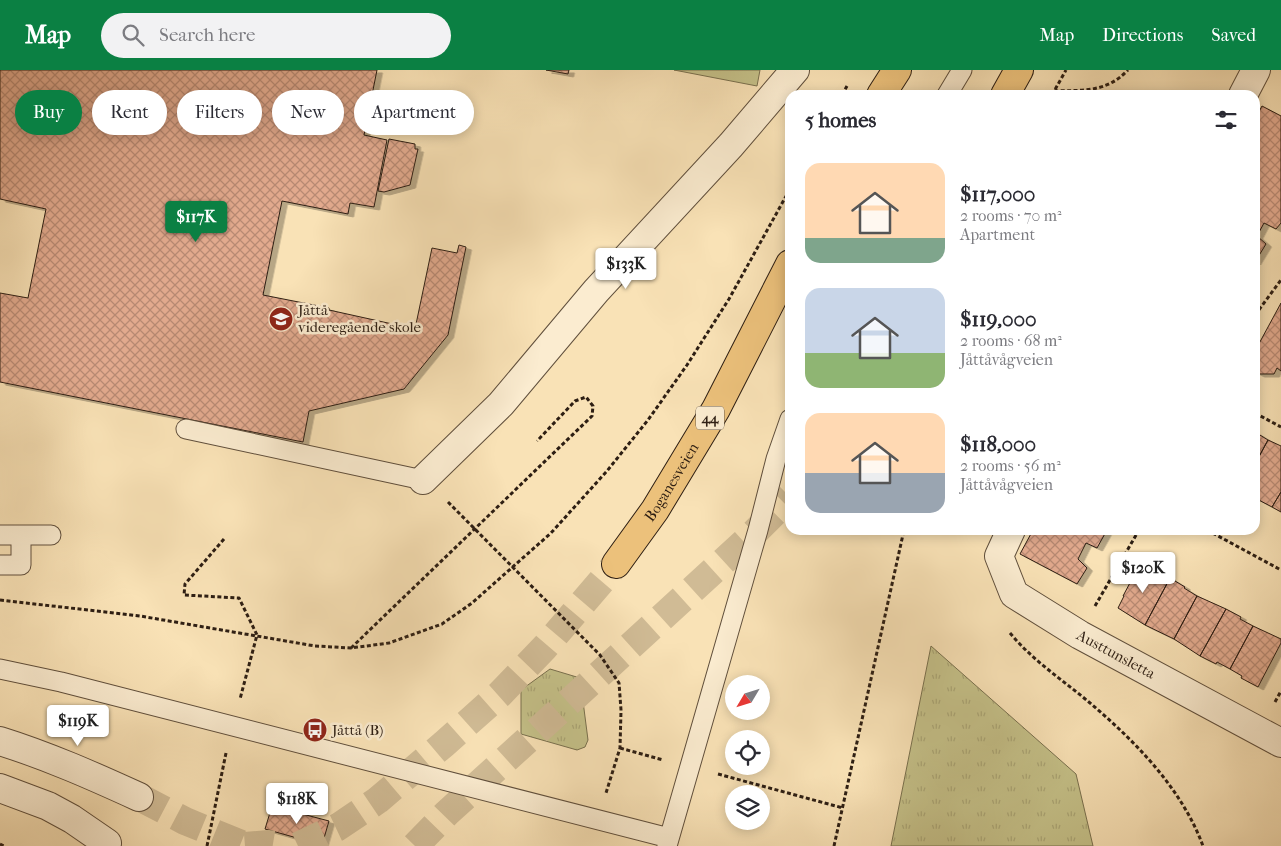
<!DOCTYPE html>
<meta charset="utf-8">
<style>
:root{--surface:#fff;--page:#f2f2f3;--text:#2b2b33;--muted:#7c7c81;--accent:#0b8043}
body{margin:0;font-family:"IM FELL French Canon",serif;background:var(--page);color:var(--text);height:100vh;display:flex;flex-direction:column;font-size:19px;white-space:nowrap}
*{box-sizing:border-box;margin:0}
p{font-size:16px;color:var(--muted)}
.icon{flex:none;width:28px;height:28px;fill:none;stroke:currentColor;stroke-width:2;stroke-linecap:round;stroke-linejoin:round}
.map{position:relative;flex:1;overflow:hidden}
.panel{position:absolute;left:785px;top:20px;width:475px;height:445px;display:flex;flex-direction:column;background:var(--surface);border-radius:15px;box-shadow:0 2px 12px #0003}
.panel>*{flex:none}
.banner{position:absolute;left:15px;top:20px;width:475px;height:45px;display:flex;gap:10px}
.needle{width:32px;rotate:232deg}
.tools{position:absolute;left:725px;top:605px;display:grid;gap:10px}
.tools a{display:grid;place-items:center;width:45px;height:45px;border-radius:50%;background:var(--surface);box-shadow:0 2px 12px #0003;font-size:25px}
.price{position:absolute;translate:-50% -42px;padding:0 11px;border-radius:5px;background:#fff;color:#222;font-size:16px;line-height:32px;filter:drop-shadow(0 1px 2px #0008)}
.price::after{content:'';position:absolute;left:50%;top:30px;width:15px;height:11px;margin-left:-8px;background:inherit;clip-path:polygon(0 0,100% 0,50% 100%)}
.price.on{background:var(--accent);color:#fff}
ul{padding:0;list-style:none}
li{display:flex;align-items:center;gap:15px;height:125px;padding:0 20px}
li span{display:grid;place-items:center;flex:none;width:140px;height:100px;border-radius:15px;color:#555}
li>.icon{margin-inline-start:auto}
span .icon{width:60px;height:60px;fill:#fffc;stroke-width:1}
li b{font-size:21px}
h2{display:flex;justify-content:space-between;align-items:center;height:60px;padding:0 20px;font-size:21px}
.tag{padding:0 18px;border-radius:22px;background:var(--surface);box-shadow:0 2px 12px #0003;font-size:18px;line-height:45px}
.tag.on{background:var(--accent);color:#fff}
header{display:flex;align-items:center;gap:30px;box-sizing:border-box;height:70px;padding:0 25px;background:var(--accent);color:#fff}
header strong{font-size:24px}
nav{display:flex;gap:28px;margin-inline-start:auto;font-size:18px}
.search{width:350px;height:45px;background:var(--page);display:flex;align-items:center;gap:12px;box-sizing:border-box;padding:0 18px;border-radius:28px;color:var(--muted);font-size:19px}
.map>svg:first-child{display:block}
.grass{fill:url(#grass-tufts);stroke:#79704e}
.pitch{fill:#c5c189;stroke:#79704e}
.building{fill:url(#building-cross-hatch);stroke:#2d1e13;filter:url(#shadow)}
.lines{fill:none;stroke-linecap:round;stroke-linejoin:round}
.tertiary-tunnel{stroke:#d0bb95;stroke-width:28;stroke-dasharray:28 14;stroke-linecap:butt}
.primary-tunnel{stroke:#d0bb95;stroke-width:28;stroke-dasharray:28 14;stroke-linecap:butt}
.service-casing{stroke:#604f3c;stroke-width:21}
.minor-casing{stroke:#604f3c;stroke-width:30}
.tertiary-casing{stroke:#604f3c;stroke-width:30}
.primary-casing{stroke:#2d1e13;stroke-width:30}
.path{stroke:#2d1e13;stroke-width:3;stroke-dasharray:4 2.5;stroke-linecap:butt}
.service{stroke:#fbecd0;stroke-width:19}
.minor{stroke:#fbecd0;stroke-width:28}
.tertiary{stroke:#fbecd0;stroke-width:28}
.primary{stroke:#ecc17b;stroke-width:28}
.labels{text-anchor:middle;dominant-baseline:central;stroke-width:5;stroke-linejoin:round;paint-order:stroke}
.shield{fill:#fbecd0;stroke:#6b5c4c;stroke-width:1}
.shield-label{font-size:14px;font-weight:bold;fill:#2d1e13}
.poi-label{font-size:15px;fill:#2d1e13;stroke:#fbecd0;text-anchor:start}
.street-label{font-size:15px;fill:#2d1e13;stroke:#fbecd0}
</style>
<header>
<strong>Map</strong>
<div class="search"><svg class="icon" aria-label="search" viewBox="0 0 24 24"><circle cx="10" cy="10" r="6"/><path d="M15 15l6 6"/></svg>Search here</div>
<nav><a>Map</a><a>Directions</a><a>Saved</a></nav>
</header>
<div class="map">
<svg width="1281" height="776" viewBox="0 0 1281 776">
<defs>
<pattern id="grass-tufts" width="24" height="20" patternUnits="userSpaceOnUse" patternTransform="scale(1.25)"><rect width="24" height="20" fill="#c5c189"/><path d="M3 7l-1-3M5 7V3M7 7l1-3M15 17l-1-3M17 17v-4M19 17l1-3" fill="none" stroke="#aaa575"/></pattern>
<pattern id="building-cross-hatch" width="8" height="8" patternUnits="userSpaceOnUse" patternTransform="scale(1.25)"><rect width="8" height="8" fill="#e2aa8e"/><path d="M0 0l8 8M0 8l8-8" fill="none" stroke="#b88a73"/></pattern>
<filter id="shadow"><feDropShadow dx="5.5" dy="3" stdDeviation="0" flood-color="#0004"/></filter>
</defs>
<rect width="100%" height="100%" fill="#f9e2b6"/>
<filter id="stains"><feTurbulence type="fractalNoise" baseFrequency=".004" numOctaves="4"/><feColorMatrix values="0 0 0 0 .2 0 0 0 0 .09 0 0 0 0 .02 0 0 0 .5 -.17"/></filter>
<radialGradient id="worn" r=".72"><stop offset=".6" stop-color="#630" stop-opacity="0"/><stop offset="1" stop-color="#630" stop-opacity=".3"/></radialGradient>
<path class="grass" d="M931 576 1076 704 1093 776H891Z
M550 599 580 608 588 670 585 677 577 680 521 664V620Z"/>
<path class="pitch" d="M674 0H760L757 16Z"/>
<path class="building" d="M0 0H377L364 65 387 70 374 137 350 133 348 144 282 131 263 225 329 238V240L415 259 432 178 457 183 459 175 466 177 448 265 404 319 309 341 303 372 0 312V223L28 228 46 139 0 129Z
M546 0H569L568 4Z
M1262 36 1281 46V153L1276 159 1264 153 1257 166 1266 174 1255 192V49Z
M389 69 415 74V79H418L410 115 384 122 378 121Z
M1281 233V301L1277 298 1274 304H1259L1255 302V281Z
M1255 362 1268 370 1255 394Z
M1268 370 1281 376V422L1272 437 1255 428V394Z
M1281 422V442L1272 437Z
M1033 460H1107L1097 478 1086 473 1078 489 1087 498 1077 514 1020 484Z
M1140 494 1170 508 1145 555 1118 538 1124 526H1123Z
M1170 508 1185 517 1184 518 1197 526 1174 569 1145 555Z
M1197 526 1226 539 1200 586 1174 569Z
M1226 539 1241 547 1240 549 1253 556 1230 599 1217 592 1216 594 1200 586Z
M1253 556 1281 569V573L1258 617 1241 608 1242 606 1230 599Z
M272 736 329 751 322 775 265 759Z"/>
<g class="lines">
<path class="tertiary-tunnel" d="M139 727 185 751 246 776"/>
<path class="primary-tunnel" d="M245 776 269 774 281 776
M298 776 338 757 378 730 444 674 500 624 545 577 616 494
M415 776 447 743 747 470 790 427"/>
<defs>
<path id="service" d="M947 25 962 0
M186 359 423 410
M0 465H51
M0 495H21V466
M0 599 61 612 669 768
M667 776 758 460 776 389 790 349"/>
<g id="minor">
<path d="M1243 25 1256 0"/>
<path d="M423 410 501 334 596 221 731 75 795 0"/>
<path id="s1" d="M1011 460 999 486 1014 524 1080 565 1281 673"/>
</g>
<path id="tertiary" d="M0 671C48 686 93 706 139 727
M0 718 48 736 72 749 107 773"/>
<g id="primary">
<path d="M881 25 897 0"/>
<path d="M1005 25 1019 0"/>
<path id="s2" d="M616 494 655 440 716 339 790 194"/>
</g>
</defs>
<use href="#service" class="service-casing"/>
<use href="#minor" class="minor-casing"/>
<use href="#tertiary" class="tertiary-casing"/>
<use href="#primary" class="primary-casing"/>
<path class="path" d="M1054 21C1083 20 1106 23 1128 0
M842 25 847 16
M1052 25 1066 0
M1255 245 1281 210
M1255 343 1281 357
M448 432 600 585 619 613 621 640 620 678 606 723
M1207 460 1281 500
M224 469 185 514 184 525 239 528 257 565 240 629
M0 530 140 546 315 576 351 578 389 573 442 554 472 533 551 463 607 401 648 350 687 295 729 229 790 119
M1095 536 1139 460
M1010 563C1033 591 1063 610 1090 633 1136 672 1182 719 1203 776
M351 578 592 346 593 336 586 327 575 331 537 371
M1275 632 1281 621
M620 678 663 690
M718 704 843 738
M0 774 4 776
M207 776 226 683
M834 776 904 460"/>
<use href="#service" class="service"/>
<use href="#minor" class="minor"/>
<use href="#tertiary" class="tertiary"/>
<use href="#primary" class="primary"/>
</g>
<defs>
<symbol id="school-disc" viewBox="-11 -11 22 22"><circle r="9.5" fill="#8f2418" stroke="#fbecd0"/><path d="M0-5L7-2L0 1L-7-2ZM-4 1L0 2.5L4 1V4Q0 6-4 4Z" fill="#fff"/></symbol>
<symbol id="bus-disc" viewBox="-11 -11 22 22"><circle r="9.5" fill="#8f2418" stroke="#fbecd0"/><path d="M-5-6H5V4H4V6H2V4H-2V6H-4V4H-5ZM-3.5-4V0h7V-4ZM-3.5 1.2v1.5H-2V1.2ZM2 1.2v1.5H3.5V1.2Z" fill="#fff"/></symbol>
</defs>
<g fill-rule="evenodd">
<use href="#school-disc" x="267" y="235" width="28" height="28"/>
<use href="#bus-disc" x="301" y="646" width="28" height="28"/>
</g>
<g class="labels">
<rect class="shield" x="696" y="336.5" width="28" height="23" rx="4"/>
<g class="shield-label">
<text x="710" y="348">44</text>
</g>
<g class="poi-label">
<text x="298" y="240">Jåttå<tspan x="298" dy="17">videregående skole</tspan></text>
<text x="332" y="660">Jåttå (B)</text>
</g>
<g class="street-label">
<text stroke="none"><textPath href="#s2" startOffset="99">Boganesveien</textPath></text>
<text stroke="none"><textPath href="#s1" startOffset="188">Austtunsletta</textPath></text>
</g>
</g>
<rect width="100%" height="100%" filter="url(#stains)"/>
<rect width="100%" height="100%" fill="url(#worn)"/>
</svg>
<div class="tools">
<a><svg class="needle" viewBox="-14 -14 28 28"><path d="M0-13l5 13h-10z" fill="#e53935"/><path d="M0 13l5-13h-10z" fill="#7c7c81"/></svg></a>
<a><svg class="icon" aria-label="locate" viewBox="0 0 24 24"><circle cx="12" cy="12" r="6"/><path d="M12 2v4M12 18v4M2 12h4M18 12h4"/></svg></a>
<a><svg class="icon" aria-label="layers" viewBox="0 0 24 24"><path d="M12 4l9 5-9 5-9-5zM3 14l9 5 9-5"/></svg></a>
</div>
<b class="price on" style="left:196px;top:173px">$117K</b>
<b class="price" style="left:626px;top:220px">$133K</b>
<b class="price" style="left:1143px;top:524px">$120K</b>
<b class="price" style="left:78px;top:677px">$119K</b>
<b class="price" style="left:297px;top:755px">$118K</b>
<div class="banner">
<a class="tag on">Buy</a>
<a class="tag">Rent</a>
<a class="tag">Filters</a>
<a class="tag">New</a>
<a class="tag">Apartment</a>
</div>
<section class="panel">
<h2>5 homes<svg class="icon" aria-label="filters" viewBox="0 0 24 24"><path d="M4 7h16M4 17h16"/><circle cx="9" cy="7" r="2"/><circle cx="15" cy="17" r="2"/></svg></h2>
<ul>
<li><span style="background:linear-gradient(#ffd9b3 75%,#7fa58c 0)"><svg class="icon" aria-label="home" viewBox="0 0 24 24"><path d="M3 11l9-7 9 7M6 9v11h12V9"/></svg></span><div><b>$117,000</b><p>2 rooms · 70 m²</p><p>Apartment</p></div></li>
<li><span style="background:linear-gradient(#c9d6e8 65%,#8fb573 0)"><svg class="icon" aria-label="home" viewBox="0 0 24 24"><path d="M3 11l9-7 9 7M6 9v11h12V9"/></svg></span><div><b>$119,000</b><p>2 rooms · 68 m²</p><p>Jåttåvågveien</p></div></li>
<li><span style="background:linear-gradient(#ffd9b3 60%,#9aa5b1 0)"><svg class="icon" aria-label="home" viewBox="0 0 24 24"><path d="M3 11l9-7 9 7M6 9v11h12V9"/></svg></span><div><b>$118,000</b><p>2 rooms · 56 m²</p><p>Jåttåvågveien</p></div></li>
</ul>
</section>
</div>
